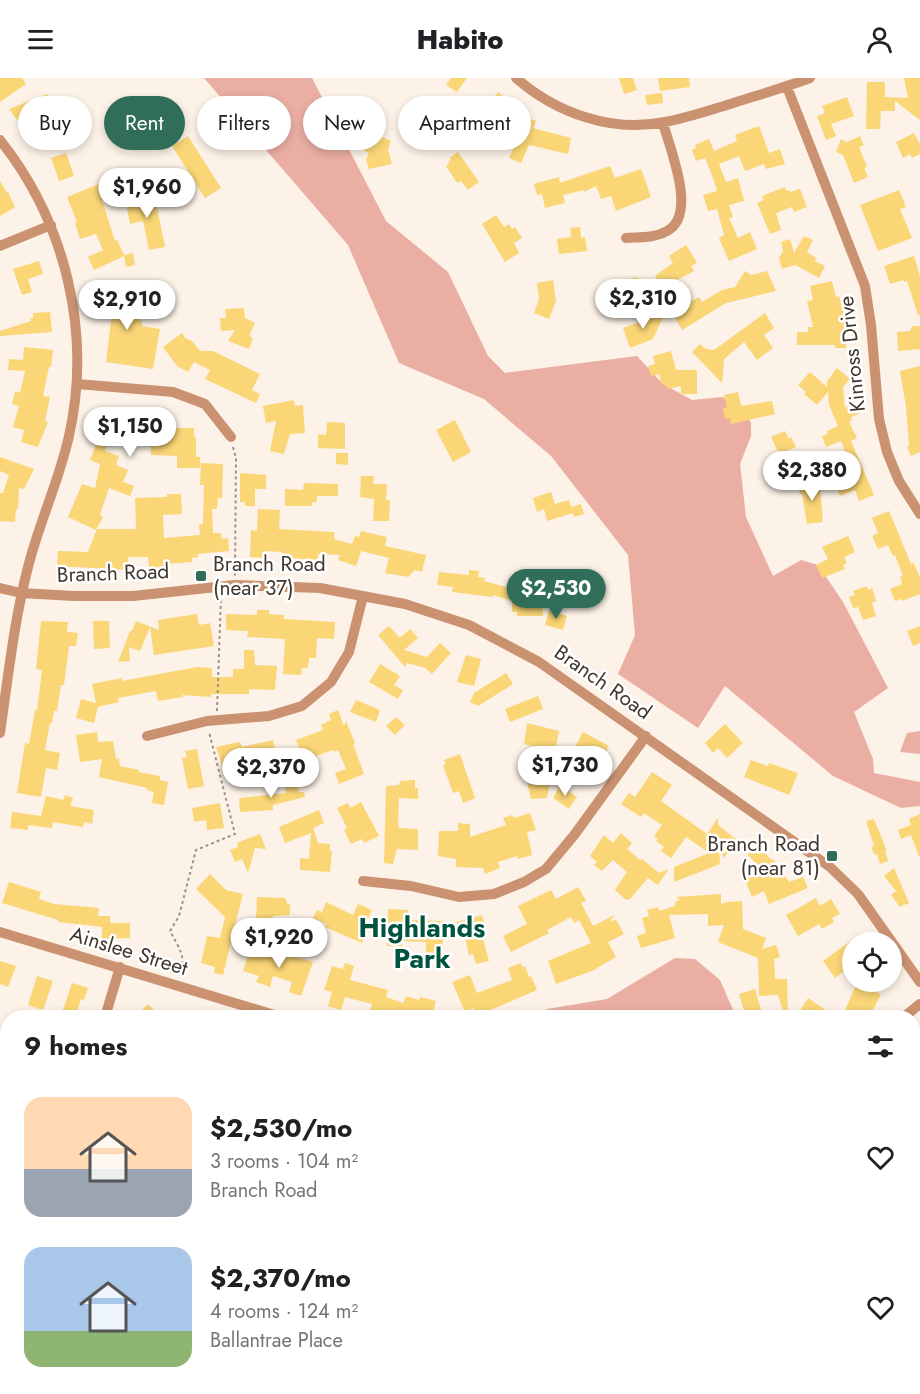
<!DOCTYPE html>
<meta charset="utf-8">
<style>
:root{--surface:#fff;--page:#f2f2f2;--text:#202124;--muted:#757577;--accent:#316e59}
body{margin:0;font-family:Jost,sans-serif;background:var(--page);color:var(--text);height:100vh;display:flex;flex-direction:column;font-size:22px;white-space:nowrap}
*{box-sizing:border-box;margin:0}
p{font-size:20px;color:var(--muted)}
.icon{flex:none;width:33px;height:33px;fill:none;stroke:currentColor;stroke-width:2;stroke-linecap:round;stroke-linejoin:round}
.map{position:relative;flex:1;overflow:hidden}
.details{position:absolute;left:0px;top:932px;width:921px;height:386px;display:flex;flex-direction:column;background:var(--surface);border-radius:24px 24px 0 0;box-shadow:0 3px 9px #0003}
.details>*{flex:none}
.top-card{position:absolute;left:18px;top:18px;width:600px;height:54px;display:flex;gap:12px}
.buttons{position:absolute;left:842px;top:854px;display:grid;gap:12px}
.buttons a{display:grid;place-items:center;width:60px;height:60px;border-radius:50%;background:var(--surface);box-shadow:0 3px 9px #0003;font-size:30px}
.price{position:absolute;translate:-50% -51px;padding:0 14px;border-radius:21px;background:#fff;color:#222;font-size:20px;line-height:39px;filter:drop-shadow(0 2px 3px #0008)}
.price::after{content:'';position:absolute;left:50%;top:36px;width:18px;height:14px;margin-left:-9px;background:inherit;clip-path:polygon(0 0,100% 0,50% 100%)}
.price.current{background:var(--accent);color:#fff}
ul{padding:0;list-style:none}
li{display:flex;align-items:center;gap:18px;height:150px;padding:0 24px}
li span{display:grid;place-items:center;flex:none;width:168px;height:120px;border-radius:18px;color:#555}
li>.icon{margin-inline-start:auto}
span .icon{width:72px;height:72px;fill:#fffc;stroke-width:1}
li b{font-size:26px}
h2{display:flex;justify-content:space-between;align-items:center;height:72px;padding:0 24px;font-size:26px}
.chip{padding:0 21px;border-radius:27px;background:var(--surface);box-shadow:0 3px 9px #0003;font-size:21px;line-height:54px}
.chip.current{background:var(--accent);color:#fff}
header{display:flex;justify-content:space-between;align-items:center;height:78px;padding:0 24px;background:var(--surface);font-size:27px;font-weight:800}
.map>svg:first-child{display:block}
.green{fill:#ebaea3}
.building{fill:#fad676}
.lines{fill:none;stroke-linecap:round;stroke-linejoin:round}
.path{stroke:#9c9288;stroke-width:2;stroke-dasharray:3 3;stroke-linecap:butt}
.minor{stroke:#cb9272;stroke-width:10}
.poi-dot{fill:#316e59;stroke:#fff;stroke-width:2}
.labels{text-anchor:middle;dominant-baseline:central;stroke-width:5;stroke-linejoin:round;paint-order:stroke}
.street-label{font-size:21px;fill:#40372d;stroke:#fff}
.poi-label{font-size:21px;fill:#40372d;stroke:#fff;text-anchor:start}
.district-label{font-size:27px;font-weight:bold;fill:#00543e;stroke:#fff}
</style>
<header><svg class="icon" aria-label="menu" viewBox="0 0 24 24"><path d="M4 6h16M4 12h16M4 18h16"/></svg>Habito<svg class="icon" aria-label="person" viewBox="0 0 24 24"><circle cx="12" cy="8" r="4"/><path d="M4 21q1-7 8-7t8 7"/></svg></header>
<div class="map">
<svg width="920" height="1316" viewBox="0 0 920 1316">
<rect width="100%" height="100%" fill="#fcf2e7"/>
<path class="green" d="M204 0H312L386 143 448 194 488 278 505 295 637 278 663 306 692 322 723 319 751 344V358L740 386 746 439 773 498 801 482 818 487 843 524 888 610 854 634 873 681 874 695 920 704V728L901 730 833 698 725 608 698 650 618 596 635 557 628 477 551 378 484 321 399 285 348 167Z
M920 653V676L900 674 907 655Z
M675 880 695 881 720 902 734 934 732 939H536L547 931 607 921Z"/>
<path class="building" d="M0 0H22L26 6 0 24Z
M451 0H467L457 14 446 7Z
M619 0H633L637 12 624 16Z
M658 0H689L690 9 660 13Z
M904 0H920V42L895 23V33H881L880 51H866L867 4H885V19L908 20Z
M498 14 509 23 504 30 536 43 533 50 571 60 568 76 529 67 521 85 509 80 514 69 501 63 507 49 489 35 470 50 466 45 464 47 458 39 481 24 486 31Z
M662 15 663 25 647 27 645 17Z
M47 16 54 32 45 36 44 33 38 36 35 28 17 42 9 31Z
M847 19 854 38 831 46 836 58 826 62 817 38 825 35 822 28Z
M759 48 769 75 780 71 785 86 766 91 764 86 745 93 739 78 719 86 726 104 738 100 744 123 729 127 733 139 729 140 738 160 750 154 757 171 729 183 719 160 724 157 717 131 708 133 703 117 717 113 713 100 705 80 696 83 692 72 696 70 695 67 709 61 714 73 737 63 735 57Z
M914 55 920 66V76L912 80 910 76 903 80 896 64Z
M376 56 391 63 388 72 392 86 369 91 366 82 369 75 364 73 366 68 363 67 367 57 374 60Z
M188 58 221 110 205 120 172 68Z
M860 58 864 67 859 69 867 89 864 90 868 99 854 105 843 77 836 74 841 61 847 64Z
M458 74 479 104 468 112 461 103 457 105 446 88 449 86 448 84 451 82 449 80Z
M66 75 74 98 59 103 51 80Z
M610 88 615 100 641 91 651 119 616 133 611 118 601 121 596 108 584 114V112L563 117 565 125 545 130 542 116 537 117 534 106 559 99 560 105Z
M0 103 7 115 8 114 15 129 0 138Z
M104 104 110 119 102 122 115 163 117 162 124 177 133 175 135 187 126 189 124 178 94 192 88 179 103 172 96 156 80 161 75 145 77 144 67 119Z
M785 109 786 113 789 112 790 114 800 111 807 129 794 134 792 129 776 135 781 152 770 156 757 125 764 122 762 118Z
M899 112 906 129 900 131 912 160 878 173 860 127Z
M144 113 151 114 155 119 165 169 149 172 143 143 130 146 126 125 137 122Z
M496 137 504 149 509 146 512 151 515 149 522 160 514 165 519 175 505 184 482 146Z
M580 149 581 160 585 159 587 173 559 176 557 161 571 159 570 150Z
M804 158 813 162 807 174 816 180 815 183 825 188 819 200 795 187 782 191 779 180 783 173 781 164 790 161 794 175Z
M686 167 697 185 691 188 694 193 662 210 655 198 673 185 669 178Z
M914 178 920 198V237H918L907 203 904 204V202L890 206 884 188Z
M39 183 43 196 28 201 32 214 22 217 13 191Z
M745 193 751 197 767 193 776 213 726 225 682 252 674 238 680 234 678 231 699 219 702 224 722 212 735 209Z
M637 199 642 218 609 227 606 212 626 206 625 202Z
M553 202 556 223 549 241 534 235 539 221 537 205Z
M832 203 836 219 839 218 846 245V270H835V267H797V254H808V249H813L807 223 813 222 810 208Z
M124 207 126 228 140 227 142 248 160 251 153 291 106 284 112 235 100 236 97 209Z
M244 230 245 240 255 245 249 258 253 260 249 271 228 263 235 252 221 253 220 240H226L225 231Z
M648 232 663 239 653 261 630 270 623 250 643 243Z
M50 234 52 254 0 258V253L31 243 30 240H33V235Z
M765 235 774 250 764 257 773 270 757 282 744 264 724 281 722 305 692 274 700 266 706 271 714 272Z
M912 248H920V271L898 273 897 254 910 253Z
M182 255 185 260 192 263 200 273H213L260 296 252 312 260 316 256 325 205 301 210 292 194 284 188 294 177 288 163 269Z
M24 269 53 272 51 289H49L43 318 50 319 45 343 48 344 38 369 21 364 24 352 13 349 19 328 12 326 15 313 20 315 25 293 8 292 9 281 23 282Z
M671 273 676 292H697V316H681V308L669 311 661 304 659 296 651 298 648 288 655 286 653 278Z
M920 288V374L911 378 907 369 909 368 906 329 900 293Z
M837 290 850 301 843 309 845 330 856 325 860 335 851 339 852 342 849 344 857 360 851 363 874 417 859 423 855 412 840 418 834 403 844 399 840 389 849 385 841 363 826 369 822 358 828 356 827 353 838 348 829 327 828 314 817 327 804 316 806 314 798 307 810 294 827 309V303Z
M738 314 741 328 772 323 775 336 731 346 730 340 725 341 723 330 727 329 724 317Z
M294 322 295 328 303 327 305 355 290 356 284 376 270 373 276 343 266 345 263 328Z
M142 331 165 333 164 350H194V359H196V379H200V390H177V378L151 377V366H142L143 361 110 358 105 373 119 378 116 387 128 392 123 404 134 408 130 418 109 410 100 437 103 439 96 452 68 439 82 406 95 410 100 386 90 382 102 351H98L100 338 119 340V332L142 334Z
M455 342 471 374 453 384 436 352Z
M327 344 345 345V371L318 370V356L326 357Z
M785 353 789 361 791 359 796 369 779 376 771 359Z
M336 375H348V387L336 386Z
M0 379 34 391 24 411 19 410 18 431H16L15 444 0 443V415H3L9 397 0 393Z
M201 385 223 386 222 420H218L217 431H212L213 455H221L222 461 228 460 229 473 198 476V479L192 480V484L166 486V489L149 490 148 479H128V492L57 488 58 473 88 474 97 451H136L135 420 167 419V416H181L182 436 163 437 164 460 200 457 199 446H203L204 407H200Z
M240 395 266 397V411H255V428H245V424H240Z
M361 398H374L373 406H387L386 422H390L389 443H373L374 421 360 419Z
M812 403 813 409 820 408 823 444 807 446 802 416H800L798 405Z
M304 405 338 406V418H317V424H312V428H285V411L303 412Z
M551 414 555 426 569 422 573 435 547 443 544 431 537 434 533 420Z
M581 426 584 436 574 439 571 429Z
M258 431 280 432 279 451 334 454V461L352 466 355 458 359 459 361 453 387 459 385 468 426 477 422 494 414 492 413 495H411L409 499 385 495 389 480 361 473 356 488 338 482 340 477 318 476V482L282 480V474L265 473 264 480 250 479 251 452 257 453Z
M889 433 911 486 914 485 920 500V516L902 523 901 521 895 523 890 511 902 506 900 499 903 498 895 477 893 478 888 467 878 471 872 458 878 455 872 440Z
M848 458 855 474 844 479 847 485 843 487 845 491 822 500 816 487 828 481 822 469Z
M469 492 479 493 478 499 485 500 484 503 510 510H543V538H517V534H512V523L493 517V519L452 514 453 509 437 507 439 494 469 497Z
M867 508 868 512 872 510 876 523 872 525 876 538 863 542 858 529 853 530 849 519 855 517 853 513Z
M257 532H269V536L284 537V541L335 544 334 561 317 560 316 580H309L308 590H302L301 597 283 596 285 561 247 559 248 553 226 552V536L257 537Z
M549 532 567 538 563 552 545 547Z
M197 536 199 547 210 545 214 568 154 577 150 549 140 573 129 569 130 583 118 584 130 553H132L136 543 159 552 158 542Z
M41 543 68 544 67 554 78 555 76 568H69L64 607H61L57 633H54L52 645H50L45 672 60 675 57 692 46 690 41 719 17 715 25 665 29 666 35 632H37L42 592 36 591Z
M93 543H109L110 570 94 571Z
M389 548 400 560 410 551 418 560 404 572 427 579 440 565 451 575 432 596 425 590 407 585 405 589 378 557Z
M920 548V565L913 568 907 553Z
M244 572H254L255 587 277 588 275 612 249 611V616H211V619L182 617 183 619 158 623 156 613 118 620 119 624 98 629 94 645 76 640 81 621 96 625 92 606 122 600V603L197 589 212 590V599H233V591H244Z
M466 577 481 581 474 608 457 604Z
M380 586 400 598 394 607 403 612 398 621 369 604Z
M506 595 513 606 478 628 470 624 474 615Z
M538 618 543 631 510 644 505 631Z
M356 622 380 632 376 644 350 634Z
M338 632 344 648 346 643 355 665 353 666 364 696 339 706 335 695 346 691 338 672 334 674 333 672 313 679 311 677 303 680 296 662 323 652 321 647 331 642 329 636Z
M396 639 405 647 395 657 386 648Z
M527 645 559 653 555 674 524 666Z
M725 646 743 665 727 680 718 670 713 675 705 665Z
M97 654 98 664 113 663 116 681 119 680 120 688 139 692V694L160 698V702L168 704 164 727 152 725 154 714 147 712V710L99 699 102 681 80 684 76 657Z
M583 654 609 668 602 680 596 677 584 700 568 691 576 678 571 677Z
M273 662 277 681 254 687 253 684 231 691 229 684 222 687 216 669 240 664 242 669Z
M197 671 204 708 188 711 182 680 187 679 185 673Z
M460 676 475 720 463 725 459 713 453 715 443 687 446 686 444 682Z
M751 682 768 688 769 685 798 695 789 717 744 699Z
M537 690 551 700 547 720 531 721 526 699H531Z
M652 694 672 707 661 723 707 756 718 740V747L737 762 724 780 719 770 720 786 674 804V789L709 775 686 759 671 780 661 773 664 769 656 763 658 761 654 758 662 747 644 735 641 739 621 726 629 715 635 719Z
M296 702 299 714H304L305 719 273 727V732L240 734 239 720 286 715 284 705Z
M415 702V710H418V721L399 720 398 746 399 750 418 751V772L397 771 393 786 384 785 386 708 399 707 400 703Z
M560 707 577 719 569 731 553 720Z
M65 717 73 720 70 728 94 732 92 746 84 744 83 749 53 744 52 750 28 747V752L10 750 12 734 41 738 46 718 63 722Z
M361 724 379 758 364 765 362 761 351 766 344 752 347 750 337 730 348 725 350 730Z
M220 725 224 750 207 752 206 742 194 744 192 730Z
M319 732 324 745 313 750 318 765 330 766V773H332L330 794 300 792V780L309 781 311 755 285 765 279 749Z
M530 735 536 752 527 754 532 777 518 781 517 778 498 784 500 790 485 796 483 790 456 789V781L438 778 439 753H458V745L470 746V759L506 747 503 740 512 737 514 740Z
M920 736V778H919L911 757 901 761 898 752 911 747 909 741Z
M874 741 887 773H885L888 783 880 786 877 776 875 777 871 769 874 768 866 743Z
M621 755 632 765 627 771 640 782 642 781 659 795 669 791 658 807 648 800 630 821 626 822 615 812 627 794 613 782 602 793 594 787 597 784 590 778 604 757 613 765Z
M260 756 266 771 255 770 248 795 242 781 235 784 230 772 238 769 237 765Z
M758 767 771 782 773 781 789 804 803 799 808 810 769 826 764 813 752 819 742 795 759 788 747 776Z
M894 790 909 825 906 827 905 826 900 829 891 817 896 813 884 798Z
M210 796 226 812 243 816 235 847 238 848 234 865 231 864 223 897 214 895 215 889 201 885 207 858 220 860 225 839 196 811Z
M9 804 41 814 39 821 54 826 99 830 98 838H110V845H130V860L102 861V849L58 844V842L2 825Z
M578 809 586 823 581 825 593 848 615 837 610 843 616 842 624 856 608 864 616 879 592 893 556 906 548 883 591 865 579 842 574 845 571 839 547 852 549 855 511 874 503 858 527 846 518 828 551 812 556 821Z
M721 816V826L727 824 742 823 743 851 766 860 762 871 776 867 780 879 774 881 775 901H787L788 939H785L778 917 759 918 758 880 718 864 724 847 708 848V836L669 837 675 860 641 870 637 858 646 855 642 840 649 838 647 832 658 829 659 833 675 828V824L680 822 676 819Z
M257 819 285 820 288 827 290 826V837L273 838V843L256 842Z
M816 820 820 828 831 821 840 836 832 840 834 844 822 851 819 846 798 858 786 837Z
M326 824 353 837 358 826 372 832 364 850 368 852 362 865 325 849 326 846 313 840 317 832 322 834Z
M388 831 408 832 407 842 444 843 442 876 426 875V864L402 863V869L387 868Z
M482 837 485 849 480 850 489 883 476 886 473 876 469 877 465 859 461 861 456 844Z
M852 862V887L835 900 823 883Z
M250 871 266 876 268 871 313 884 301 918 289 914 292 904 273 898 270 909 256 904 259 898 243 893Z
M0 883 16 888 8 909 0 906Z
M345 885 354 888 350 902 388 912 386 919 403 925 406 918 419 922 420 919 436 923 432 939H373L368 938 372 926 345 919 341 932 328 928 332 914 324 912 332 888 343 891Z
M521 885 522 889 525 888 529 899 531 898 537 912 477 938 474 930 465 934 452 904 470 897 477 915 512 902 508 890Z
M37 898 53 903 43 932 28 927Z
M72 905 88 910 84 922 81 921 76 937 63 932Z
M857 905 881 916 871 936 864 933 862 939H842Z
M755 911 763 939H746L739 916Z
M808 920 836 939H809L800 933Z
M148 926 161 939H135Z"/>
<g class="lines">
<path class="path" d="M233 369 236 380 235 498
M217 633 221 518
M180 898C186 877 180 872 170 853L179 838 196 772 235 756 209 654
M169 1310V1316"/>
<path class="minor" d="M516 0C556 35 612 55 665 44 686 40 707 33 727 27 755 18 783 10 810 0
M787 9 865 208 871 247 879 341 887 374 899 403 920 436
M0 62C66 145 92 255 69 358 59 403 39 445 28 489 14 543 8 600 0 655
M626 160C640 159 655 160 667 153 698 137 670 71 663 45
M0 168 51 147
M77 306 173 314 205 326 231 359
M0 510 21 515 74 518H133L235 507 320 510 405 526 469 547 539 584 830 789 858 816 920 904
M147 658 207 643 269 638 302 628 331 604 349 574 363 518
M363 803 411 808 459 819 494 816 524 804 546 791 575 756 646 658
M0 854 281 939
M105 939 120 889
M904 939 920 926
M680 1310 683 1316"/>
</g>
<g class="poi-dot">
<rect x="195" y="492" width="12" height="12" rx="3"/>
<rect x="826" y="772" width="12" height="12" rx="3"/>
</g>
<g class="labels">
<g class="street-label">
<text transform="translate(852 276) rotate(-96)">Kinross Drive</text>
<text transform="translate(113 495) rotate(-2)">Branch Road</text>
<text transform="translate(603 604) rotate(35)">Branch Road</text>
<text transform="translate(129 873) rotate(17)">Ainslee Street</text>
</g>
<g class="poi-label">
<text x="213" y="486">Branch Road<tspan x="213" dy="24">(near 37)</tspan></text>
<text x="820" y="766" text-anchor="end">Branch Road<tspan x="820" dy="24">(near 81)</tspan></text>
</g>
<g class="district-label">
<text x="422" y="849">Highlands<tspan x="422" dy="31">Park</tspan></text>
</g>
</g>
</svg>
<div class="buttons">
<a><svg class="icon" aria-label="locate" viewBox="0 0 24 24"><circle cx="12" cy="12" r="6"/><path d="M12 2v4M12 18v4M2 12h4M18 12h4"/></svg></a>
</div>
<b class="price" style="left:147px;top:141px">$1,960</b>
<b class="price" style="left:643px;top:252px">$2,310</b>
<b class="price" style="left:127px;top:253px">$2,910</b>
<b class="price" style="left:130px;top:380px">$1,150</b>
<b class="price" style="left:812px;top:424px">$2,380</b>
<b class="price current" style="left:556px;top:542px">$2,530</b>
<b class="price" style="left:565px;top:719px">$1,730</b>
<b class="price" style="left:271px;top:721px">$2,370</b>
<b class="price" style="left:279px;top:891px">$1,920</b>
<div class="top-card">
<a class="chip">Buy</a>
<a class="chip current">Rent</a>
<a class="chip">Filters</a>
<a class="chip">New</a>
<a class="chip">Apartment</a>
</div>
<section class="details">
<h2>9 homes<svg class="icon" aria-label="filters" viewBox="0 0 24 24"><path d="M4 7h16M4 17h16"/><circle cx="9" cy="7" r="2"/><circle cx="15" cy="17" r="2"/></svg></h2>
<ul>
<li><span style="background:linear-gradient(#ffd9b3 60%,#9aa5b1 0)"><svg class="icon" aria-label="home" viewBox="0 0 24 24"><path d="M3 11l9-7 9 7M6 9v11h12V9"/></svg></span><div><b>$2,530/mo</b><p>3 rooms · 104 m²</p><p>Branch Road</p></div><svg class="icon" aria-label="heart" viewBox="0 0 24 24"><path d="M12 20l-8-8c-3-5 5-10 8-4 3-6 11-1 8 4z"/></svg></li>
<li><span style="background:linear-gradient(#a9c7e8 70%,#8fb573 0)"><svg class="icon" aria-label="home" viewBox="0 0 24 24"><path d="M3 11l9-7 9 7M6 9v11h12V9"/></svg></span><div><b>$2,370/mo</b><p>4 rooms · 124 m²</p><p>Ballantrae Place</p></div><svg class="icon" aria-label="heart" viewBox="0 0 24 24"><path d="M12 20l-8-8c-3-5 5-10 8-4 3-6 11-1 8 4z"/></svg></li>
</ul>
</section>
</div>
